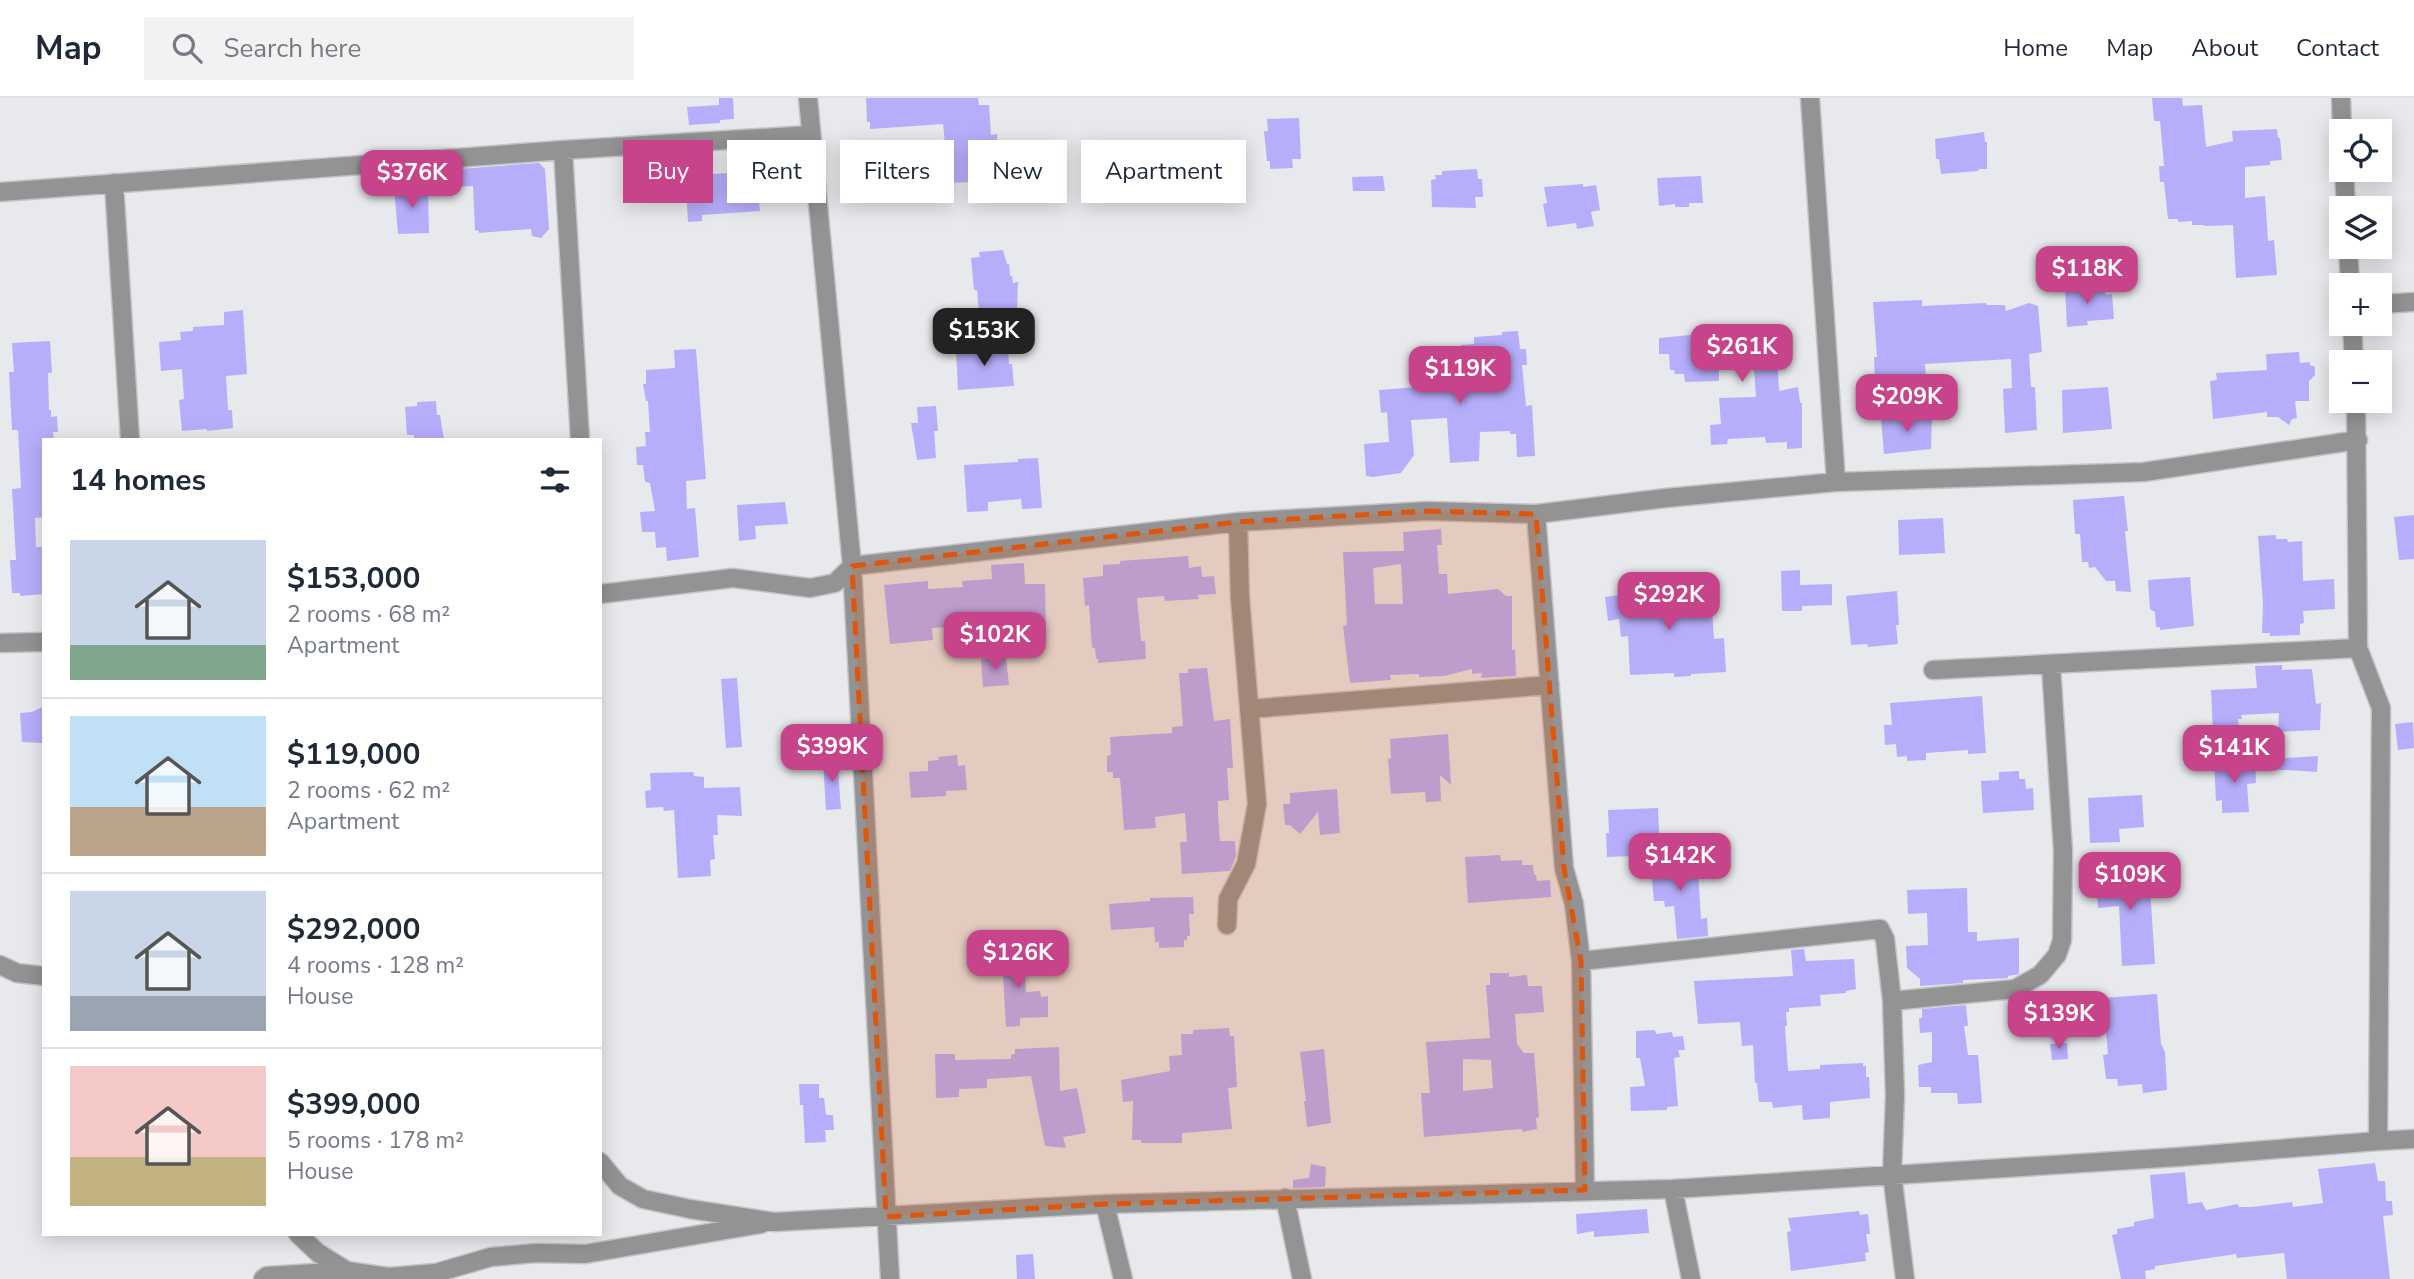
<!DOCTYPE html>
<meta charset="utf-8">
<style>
:root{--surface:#fff;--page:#f2f2f3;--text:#1f2937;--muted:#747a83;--line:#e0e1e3;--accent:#c7448b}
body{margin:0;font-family:"Nunito Sans",sans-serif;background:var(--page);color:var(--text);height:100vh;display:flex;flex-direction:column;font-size:26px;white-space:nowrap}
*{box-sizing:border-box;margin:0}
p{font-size:23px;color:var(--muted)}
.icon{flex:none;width:38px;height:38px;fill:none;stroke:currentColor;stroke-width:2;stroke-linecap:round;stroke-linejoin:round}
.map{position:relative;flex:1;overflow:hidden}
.sheet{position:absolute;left:42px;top:340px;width:560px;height:798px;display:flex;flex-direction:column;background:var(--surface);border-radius:0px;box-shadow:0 4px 18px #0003}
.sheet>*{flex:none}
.top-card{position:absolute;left:623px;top:42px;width:665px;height:63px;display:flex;gap:14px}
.fabs{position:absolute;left:2329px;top:21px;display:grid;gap:14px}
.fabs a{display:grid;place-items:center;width:63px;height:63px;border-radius:0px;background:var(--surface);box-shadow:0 4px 18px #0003;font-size:35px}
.price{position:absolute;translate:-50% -60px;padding:0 16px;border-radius:14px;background:var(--accent);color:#fff;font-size:23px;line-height:46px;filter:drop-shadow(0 2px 4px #0008)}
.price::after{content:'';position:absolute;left:50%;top:42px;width:21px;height:16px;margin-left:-10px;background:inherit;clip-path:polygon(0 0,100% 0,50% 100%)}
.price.on{background:#222;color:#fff}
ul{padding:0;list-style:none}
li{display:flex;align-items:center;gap:21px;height:175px;padding:0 28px}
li+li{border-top:2px solid var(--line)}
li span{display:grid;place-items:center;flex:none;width:196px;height:140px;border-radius:0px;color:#555}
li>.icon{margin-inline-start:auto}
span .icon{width:84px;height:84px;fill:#fffc;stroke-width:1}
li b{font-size:30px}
h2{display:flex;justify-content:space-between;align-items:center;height:84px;padding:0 28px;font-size:30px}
.tag{padding:0 24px;border-radius:0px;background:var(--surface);box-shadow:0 4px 18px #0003;font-size:24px;line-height:63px}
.tag.on{background:var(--accent);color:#fff}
header{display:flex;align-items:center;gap:42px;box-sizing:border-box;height:98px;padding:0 35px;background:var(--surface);border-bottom:2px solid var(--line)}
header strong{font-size:33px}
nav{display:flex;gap:38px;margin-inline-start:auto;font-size:24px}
.search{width:490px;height:63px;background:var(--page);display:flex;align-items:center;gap:18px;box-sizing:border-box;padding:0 24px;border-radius:0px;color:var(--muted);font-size:26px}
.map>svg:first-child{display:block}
.building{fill:#b7aefb;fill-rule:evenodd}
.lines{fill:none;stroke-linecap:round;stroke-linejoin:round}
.minor-casing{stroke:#c2c4c7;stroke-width:21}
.minor{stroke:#949393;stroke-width:18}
.marked{fill:#de560d;fill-opacity:0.2;stroke:#de560d;stroke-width:5;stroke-dasharray:14 9;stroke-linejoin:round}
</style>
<header>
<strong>Map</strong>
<div class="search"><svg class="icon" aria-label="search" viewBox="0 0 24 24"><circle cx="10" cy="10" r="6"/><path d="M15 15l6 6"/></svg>Search here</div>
<nav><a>Home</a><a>Map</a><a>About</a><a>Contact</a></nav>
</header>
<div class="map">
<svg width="2414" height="1181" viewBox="0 0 2414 1181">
<rect width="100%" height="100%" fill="#e7e9ec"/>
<path class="building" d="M719 0H733L734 21 720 22V25L689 27 687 9 719 7Z
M866 0H978L979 7H989L991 37 997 36 998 59 988 60 989 79 970 80V84L949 85 943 26 870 31V24H867Z
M2152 0H2182L2183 8 2202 7 2206 49 2233 43 2232 33 2277 31 2278 40H2280L2282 62 2270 63V67L2245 69V100L2265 98 2268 143 2274 142 2277 177 2236 180 2233 127 2205 128 2204 127H2192V123L2178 124V121H2168L2164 84H2160L2159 68H2164L2160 23H2154Z
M1299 20 1301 61H1292L1293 70 1270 71V63H1267L1264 33H1268L1267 21Z
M1984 34 1985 44H1987V71H1979L1978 73 1941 76 1939 61H1936L1935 41Z
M698 57 699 77 756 73 760 113 702 117V123L688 124 684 58Z
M539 65 545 71 549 131 541 140 532 138 531 131 479 135V133L475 132 473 88 434 90 432 73Z
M1477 71 1478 81H1482L1483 99H1475L1476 110 1432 109 1431 82 1436 81 1435 77H1442V73Z
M1383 78 1385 93H1353L1352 79Z
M1701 78 1703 105H1689V109H1675V106L1659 108 1657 80Z
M1583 86V89L1596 87 1600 112 1591 114 1594 128 1577 131 1576 125 1547 129 1543 106 1547 105 1544 89Z
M428 89 429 135 398 136 394 90Z
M1003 152 1007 166H1009L1010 178H1012L1013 185 1018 184 1017 214 979 215 977 192H974L971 160 980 159 979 154Z
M2094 188 2095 194 2105 193 2106 197 2112 196 2114 221 2087 223 2088 227 2067 229 2065 189Z
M1922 202V208L1986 205 1987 207H2005L2006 213 2029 205 2038 208 2042 254 2029 256 2031 289H2035L2037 332 2005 335 2003 291 2012 290 2011 261 1925 266 1927 291 1878 295 1877 285H1875L1874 259H1877L1873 204Z
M243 212 247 276 226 278 228 312H232L233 330 207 333V331L182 333 179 302 184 301 182 271 161 273 159 244 181 242 180 234 193 233V229L224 227V214Z
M1783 232 1786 257 1777 258 1779 293 1798 289 1800 305H1802V350L1787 351V344L1766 345 1765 339 1728 341 1727 346 1711 347 1710 327 1721 326 1719 300 1756 299 1754 271H1719V283L1685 284 1684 276H1675L1674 272H1670L1669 256H1659V240L1711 235 1712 240 1751 238V235Z
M1518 233 1520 251H1526L1527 267H1522L1526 308 1532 307 1535 358 1517 359 1516 336H1510V333L1480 334 1479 363 1450 365 1447 320 1411 322 1414 357 1401 375 1373 379 1366 378 1364 346 1389 344 1387 314 1381 315 1379 292 1431 288 1430 277 1458 275 1456 263 1463 262 1461 247 1474 246V239L1502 237V234Z
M50 243 52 275H48L49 312H51V319L57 318 58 334H53L54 341H44V419L35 420 36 449H44V496L20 498V495H12L10 462H16L12 391 21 390 18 332H12L9 274H14L12 245Z
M980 246V250L1008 248 1009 266H1012L1014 288 958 292 956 251 965 250V247Z
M696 251 706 381 686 383 687 411 695 410 699 459 667 463 666 449 656 450 655 434H642L640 414 655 413 650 385 645 384 643 367H637L636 349 646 348 645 334H650L648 303H646L643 286H646V272L675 270 674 252Z
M2299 254 2300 265 2310 264V267L2315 269V277L2309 283V303H2295L2297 320 2292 321 2289 327 2278 319H2267V314L2213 321 2210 283 2217 282 2216 275 2267 272 2266 256Z
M2108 289 2112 331 2063 335 2062 292Z
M436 303 437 317H440L444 341H414V337H407L405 309 417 308V304Z
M936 308 938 333H934L936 360 917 362 911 325H918L917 309Z
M1932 318 1931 351 1884 356 1881 320Z
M1038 360 1042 410 1022 411 1021 401 988 404V413L967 414 964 367 1018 364V361Z
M2124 398 2128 433H2125L2131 494 2116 493 2115 483H2106L2095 469 2089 470 2088 464H2082L2080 436H2075L2073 402Z
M785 404 788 426 755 428 756 441 739 443 737 407Z
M2414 417V461L2399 462 2394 419Z
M1943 420 1945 455 1899 457 1898 422Z
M1441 431 1442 447H1437L1439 476H1447L1448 496 1498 491 1506 498H1512V552H1515L1516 578 1481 580 1482 575 1472 576V571L1444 578 1419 579V576L1390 577 1391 582 1350 585 1343 528 1347 527 1343 454 1404 453 1403 434ZM1401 466 1403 506H1375L1373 470Z
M2276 437V441H2287L2288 444 2302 443 2303 483 2334 481 2335 511 2303 513 2304 525 2300 526V537L2270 538V535H2262L2263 506 2258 438Z
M1188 458 1189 470 1201 468 1202 479 1214 478 1216 496 1198 497 1199 501 1165 503 1164 498 1137 500 1141 543H1145L1146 561 1098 565V561H1096L1095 550H1092L1089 507 1085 508 1083 480 1103 478V467L1120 466V463Z
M1024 465 1025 486H1045L1046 536 996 538 995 526 932 530 933 542 890 546 884 487 928 483V491L963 489 962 483 992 481 991 467Z
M1800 472V487L1832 486V507L1802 508V513H1782L1781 473Z
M2190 479 2194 528 2160 532V529H2156L2155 514 2150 511 2148 482Z
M1700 491V498L1714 497 1715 512H1712L1714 541 1724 540 1726 574 1691 576V578L1674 579V575L1630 577 1628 538 1621 539 1619 521 1608 523 1605 499 1651 493Z
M1897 493 1899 527H1896L1898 546 1868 549 1867 546 1851 547 1846 498Z
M1006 559 1009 587 983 589 981 561Z
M2282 567V572L2312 571 2316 606 2321 605 2320 632 2278 634 2279 615 2241 617 2242 621H2238L2239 630H2235L2236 635H2213L2211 592 2257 590 2255 568Z
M1207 570 1214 623 1230 621 1233 670H1227L1229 702 1218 703V716L1220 743H1235L1236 758 1230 773 1182 776 1180 744H1187L1185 715 1155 719 1156 730 1124 732 1120 680H1113V674H1107V658L1111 657 1110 639 1172 635V629L1183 628 1179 575H1188V571Z
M737 580 742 649 726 650 721 581Z
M1982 598 1986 655 1968 656V652L1926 655V662L1907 663V658L1897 659 1896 646 1885 647 1884 627H1892L1890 605Z
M44 608V645L22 644 20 615 32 614Z
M2413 624 2414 650 2398 652 2395 626Z
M1448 636 1451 687 1440 677 1441 703 1426 704 1425 694 1391 696 1388 661 1391 660 1390 641Z
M957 657 958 668 965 667 967 692 946 693V698L911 700 909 674 928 673V663L939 662 938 659Z
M2318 658 2317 674 2270 671V661Z
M837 660 841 711 826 712 823 661Z
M2246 662V664H2255L2256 685 2247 686 2249 714 2222 715V702L2216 703 2214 664Z
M2019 673V681H2025L2026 691 2033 690 2034 712 1983 715 1981 683 1999 682V674Z
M693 674 694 678 704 679V690L740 689 742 718 717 717 718 737H713L715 761 710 762 711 778 678 780 674 712 664 713 663 709 646 710 645 693 651 692 650 675Z
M1337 691 1340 735 1320 737 1318 714 1300 736 1290 727H1285L1283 706H1290V695Z
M2142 697 2144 729 2119 731 2120 744 2090 745 2088 700Z
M1658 710 1660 757 1607 759 1606 735H1609L1608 712Z
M1500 757 1501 763 1522 762V767H1533L1534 777H1536L1537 783 1550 782 1551 799 1468 805 1465 759Z
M1697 757 1701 821 1707 820 1708 838 1677 841 1674 808 1665 809 1664 803H1654L1650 761Z
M2145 767 2146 775H2149L2155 866 2122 868 2119 808 2098 810 2096 776 2107 775V773L2130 771 2129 768Z
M1967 790 1968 834H1977V843L2019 840V876L2008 878V880L1963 882V885L1920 888V881L1907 870 1906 848 1928 847 1927 815 1908 816 1907 792Z
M1193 799 1194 816H1189L1190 838H1187V842H1184V849L1159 850V844H1155L1154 829 1111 832 1109 806 1150 803V800Z
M1018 849 1020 866H1024L1026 894 1040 893 1041 899 1048 898V919L1020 920V928L1006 929 1003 876H999L996 850Z
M1804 851 1806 863 1854 861 1856 891 1846 893V895L1820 897 1821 908 1789 910V914H1786L1787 928H1785L1788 973 1820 971V967L1863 965V968H1866V979H1869L1870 1000 1830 1004V1020L1803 1022 1802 1007 1773 1010 1772 1004H1759L1757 985H1755L1753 947 1742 948 1740 924 1698 926 1694 883 1793 878 1791 852Z
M1490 875H1509V879L1527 877 1528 888H1542L1544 914 1515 916 1517 946 1524 955H1534L1539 1019 1536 1020 1537 1031 1523 1034 1522 1031 1424 1039 1421 995H1430L1426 944 1490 940 1486 887H1490ZM1463 961 1491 962 1493 990 1463 993Z
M2157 896 2161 946 2165 954 2167 992 2143 995 2142 986 2118 988 2117 981H2106L2103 957 2108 956 2103 900Z
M1966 907 1968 928H1964L1968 957H1978L1982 1005 1958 1006 1957 995H1931V989H1919L1918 967 1932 964V934L1920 935 1919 920H1922V911Z
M1229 930 1230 938H1234L1237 989 1228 990 1232 1031 1182 1035V1045H1141V1042H1132L1133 1003 1123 1004 1121 982 1170 973 1169 958 1182 957 1181 936H1193V932Z
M1655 932 1656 936 1672 934 1673 939 1683 938 1685 952H1678L1680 959 1674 960 1678 1008 1667 1009V1012L1631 1013 1630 989 1645 988 1640 960H1636V933Z
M2067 945 2068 961 2052 962 2050 946Z
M1059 949 1060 993 1077 990 1086 1035 1063 1039 1066 1050 1045 1048 1031 978 987 981V990L959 991V999L936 1000 935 956H955V962L1011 961V957L1015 956V951Z
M1324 951 1331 1025 1307 1029 1304 1003H1306L1300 954Z
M799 986H819V1000H824L826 1017H833L834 1032H825L826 1044 805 1045 803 1007H800Z
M2375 1065 2378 1083H2385L2386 1103H2392L2393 1117 2383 1118 2390 1181H2287L2284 1155 2237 1160 2236 1156 2155 1168V1171L2145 1173 2146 1181H2121L2112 1137 2117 1136V1131L2134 1128V1124L2154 1120 2150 1077 2185 1074 2188 1106 2202 1104 2206 1112 2238 1106 2239 1109H2252L2292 1104 2293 1109 2323 1105 2318 1071Z
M1311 1066 1326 1069 1325 1089 1293 1090V1082L1309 1080Z
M1647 1111 1649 1135 1594 1139V1133L1577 1136 1576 1116Z
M1859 1113 1860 1117 1868 1116 1870 1136H1866L1869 1154 1865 1155 1866 1163 1791 1173 1787 1134 1791 1133 1788 1120Z
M1033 1156 1035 1181H1017L1016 1157Z"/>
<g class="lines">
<defs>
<path id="minor" d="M808 0 852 468 890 1181
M1810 0 1836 384
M2341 0 2342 33
M563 52 580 341
M2344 72 2346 110
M114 85 130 341
M0 94 563 52 810 37
M2348 149 2350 187
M2380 206 2414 204
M2352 226 2354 264
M1536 416 1564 770 1574 806 1581 863 1585 1092
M600 496 733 480 810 490 835 485 852 468 1238 424 1427 413 1536 416 1666 400 1836 384 2144 374 2358 342
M0 545 44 544
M1933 572 2358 550
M1249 611 1550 587
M1227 827 1228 801 1246 766 1257 706 1240 500 1238 424
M1581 863 1880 831 1885 841 1892 903 1895 998 1892 1076 1905 1181
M0 867 17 875 44 878
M1892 903 2015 891 2040 877 2057 857 2062 842 2063 753 2051 568
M2378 1043 2414 1041
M600 1064 620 1088 643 1101 690 1111 774 1124 1105 1106 1673 1091 2178 1059 2378 1043 2381 610 2358 550 2356 303
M1673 1091 1691 1181
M1285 1100 1302 1181
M1105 1106 1123 1181
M298 1136 318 1155 347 1173
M263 1181 267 1178 347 1173 388 1179 436 1175 491 1159 537 1155 585 1156 761 1126"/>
</defs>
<use href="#minor" class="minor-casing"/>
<use href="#minor" class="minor"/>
</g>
<path class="marked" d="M1427 413 1536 416 1564 770 1581 863 1585 1092 1105 1106 886 1119 852 468 1238 424Z"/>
</svg>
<div class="fabs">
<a><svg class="icon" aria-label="locate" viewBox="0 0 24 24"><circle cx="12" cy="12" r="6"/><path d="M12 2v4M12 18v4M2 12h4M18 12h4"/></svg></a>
<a><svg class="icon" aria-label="layers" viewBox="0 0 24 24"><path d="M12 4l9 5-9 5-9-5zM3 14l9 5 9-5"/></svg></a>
<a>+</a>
<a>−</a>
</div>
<b class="price" style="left:412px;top:112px">$376K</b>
<b class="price" style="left:2087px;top:208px">$118K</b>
<b class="price on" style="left:984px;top:270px">$153K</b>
<b class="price" style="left:1742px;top:286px">$261K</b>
<b class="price" style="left:1460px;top:308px">$119K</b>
<b class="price" style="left:1907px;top:336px">$209K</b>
<b class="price" style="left:1669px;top:534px">$292K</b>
<b class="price" style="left:995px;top:574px">$102K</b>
<b class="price" style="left:832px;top:686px">$399K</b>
<b class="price" style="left:2234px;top:687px">$141K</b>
<b class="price" style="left:1680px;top:795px">$142K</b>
<b class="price" style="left:2130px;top:814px">$109K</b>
<b class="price" style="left:1018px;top:892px">$126K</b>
<b class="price" style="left:2059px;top:953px">$139K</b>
<div class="top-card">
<a class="tag on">Buy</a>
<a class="tag">Rent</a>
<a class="tag">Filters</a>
<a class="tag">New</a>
<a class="tag">Apartment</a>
</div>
<section class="sheet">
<h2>14 homes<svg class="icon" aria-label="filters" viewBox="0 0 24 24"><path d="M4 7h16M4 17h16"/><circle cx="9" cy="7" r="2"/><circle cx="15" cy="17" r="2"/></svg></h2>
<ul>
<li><span style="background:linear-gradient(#c9d6e8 75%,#7fa58c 0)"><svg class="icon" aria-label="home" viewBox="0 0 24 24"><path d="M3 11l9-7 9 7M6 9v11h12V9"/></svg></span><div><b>$153,000</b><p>2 rooms · 68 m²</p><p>Apartment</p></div></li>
<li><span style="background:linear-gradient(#bfe0f5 65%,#b9a48a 0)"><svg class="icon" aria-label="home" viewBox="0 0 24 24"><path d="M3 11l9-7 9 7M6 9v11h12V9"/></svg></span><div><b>$119,000</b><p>2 rooms · 62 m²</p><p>Apartment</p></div></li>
<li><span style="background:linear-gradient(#c9d6e8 75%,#9aa5b1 0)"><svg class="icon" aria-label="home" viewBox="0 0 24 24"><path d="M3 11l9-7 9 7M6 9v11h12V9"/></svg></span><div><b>$292,000</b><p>4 rooms · 128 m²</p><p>House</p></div></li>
<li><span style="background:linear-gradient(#f6c9c9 65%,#c2b280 0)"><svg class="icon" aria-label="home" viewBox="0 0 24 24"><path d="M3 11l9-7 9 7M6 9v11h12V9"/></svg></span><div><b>$399,000</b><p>5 rooms · 178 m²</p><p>House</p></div></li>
</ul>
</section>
</div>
